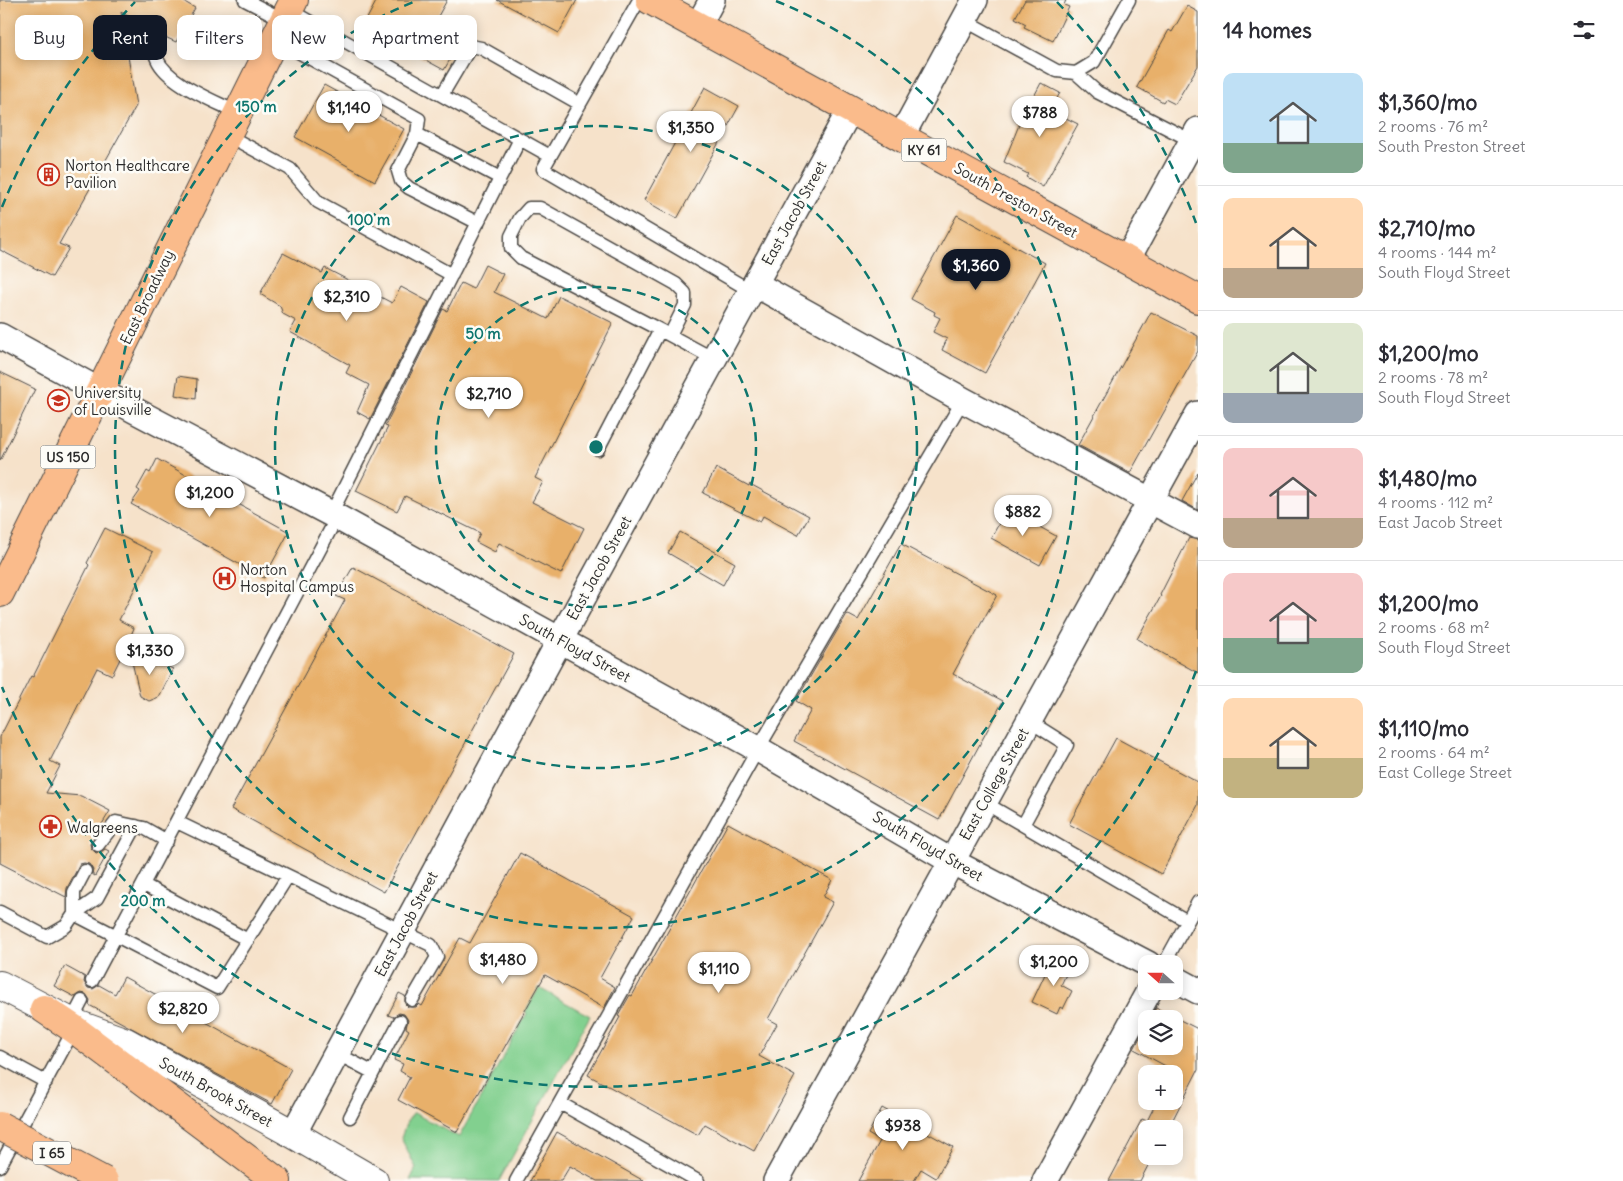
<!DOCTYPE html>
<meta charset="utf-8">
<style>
:root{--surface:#fff;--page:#f7f7f7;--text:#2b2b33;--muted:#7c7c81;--line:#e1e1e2;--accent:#111827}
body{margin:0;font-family:Delius,sans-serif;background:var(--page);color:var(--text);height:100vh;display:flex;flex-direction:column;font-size:19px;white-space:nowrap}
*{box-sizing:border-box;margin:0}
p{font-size:16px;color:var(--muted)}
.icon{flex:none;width:28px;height:28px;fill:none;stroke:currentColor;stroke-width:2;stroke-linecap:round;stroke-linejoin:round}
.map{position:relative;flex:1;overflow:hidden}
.drawer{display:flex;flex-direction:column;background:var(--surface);width:425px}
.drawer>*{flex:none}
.top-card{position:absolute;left:15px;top:15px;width:475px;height:45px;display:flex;gap:10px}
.needle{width:32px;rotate:291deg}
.tools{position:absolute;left:1138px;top:955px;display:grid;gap:10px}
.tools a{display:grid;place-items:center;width:45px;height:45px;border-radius:10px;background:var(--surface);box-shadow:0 2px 12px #0003;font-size:25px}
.price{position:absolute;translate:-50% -42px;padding:0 11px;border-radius:18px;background:#fff;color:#222;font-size:16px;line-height:32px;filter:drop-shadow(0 1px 2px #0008)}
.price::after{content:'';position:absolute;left:50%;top:30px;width:15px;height:11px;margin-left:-8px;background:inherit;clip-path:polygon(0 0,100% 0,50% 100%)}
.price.active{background:var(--accent);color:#fff}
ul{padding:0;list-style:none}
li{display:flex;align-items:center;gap:15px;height:125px;padding:0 25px}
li+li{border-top:1px solid var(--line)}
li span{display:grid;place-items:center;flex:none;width:140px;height:100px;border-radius:10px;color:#555}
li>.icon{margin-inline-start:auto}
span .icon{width:60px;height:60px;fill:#fffc;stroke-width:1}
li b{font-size:21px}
h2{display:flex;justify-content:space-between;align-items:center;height:60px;padding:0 25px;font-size:21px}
.chip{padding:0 18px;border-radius:10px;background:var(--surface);box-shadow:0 2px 12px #0003;font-size:18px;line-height:45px}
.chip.active{background:var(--accent);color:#fff}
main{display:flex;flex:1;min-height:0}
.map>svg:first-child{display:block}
.green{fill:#82d08f;stroke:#567e5d}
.building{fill:#e8b06b}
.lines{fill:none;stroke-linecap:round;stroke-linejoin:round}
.service-casing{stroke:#494643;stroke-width:15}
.minor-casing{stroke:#494643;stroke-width:28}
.tertiary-casing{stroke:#494643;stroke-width:30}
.primary-casing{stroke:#494643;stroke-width:30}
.motorway-casing{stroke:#494643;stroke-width:30}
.service{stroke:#fff;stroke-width:12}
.minor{stroke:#fff;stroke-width:25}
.tertiary{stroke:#fff;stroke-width:28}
.primary{stroke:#fabb8b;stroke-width:28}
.motorway{stroke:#fabb8b;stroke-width:28}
.motorway-bridge-casing{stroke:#494643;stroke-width:30;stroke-linecap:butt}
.motorway-bridge{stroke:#fabb8b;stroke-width:28}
.ring{fill:none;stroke:#0f766e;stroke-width:2.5;stroke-dasharray:9 6}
.labels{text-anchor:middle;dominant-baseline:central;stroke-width:5;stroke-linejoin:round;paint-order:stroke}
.shield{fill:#fdfcf7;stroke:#6a6a68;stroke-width:1}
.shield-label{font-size:14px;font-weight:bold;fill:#2b2b2b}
.poi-label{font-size:15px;fill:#2b2b2b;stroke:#fdfcf7;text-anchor:start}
.street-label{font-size:15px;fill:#2b2b2b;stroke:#fdfcf7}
.centre{fill:#0f766e;stroke:#fdfcf7;stroke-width:2.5}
.ring-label{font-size:15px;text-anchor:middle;font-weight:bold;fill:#0f766e;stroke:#fdfcf7;stroke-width:5;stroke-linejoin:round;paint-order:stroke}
</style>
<main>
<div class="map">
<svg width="1198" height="1181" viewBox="0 0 1198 1181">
<rect width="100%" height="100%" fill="#fdfcf7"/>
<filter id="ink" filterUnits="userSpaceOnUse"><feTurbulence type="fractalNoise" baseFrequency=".02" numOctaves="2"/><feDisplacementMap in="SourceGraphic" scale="10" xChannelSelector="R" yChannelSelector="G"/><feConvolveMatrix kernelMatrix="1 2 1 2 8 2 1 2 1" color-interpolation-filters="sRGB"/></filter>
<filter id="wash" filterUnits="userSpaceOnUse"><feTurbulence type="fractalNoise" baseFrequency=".0096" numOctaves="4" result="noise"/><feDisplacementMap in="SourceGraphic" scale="20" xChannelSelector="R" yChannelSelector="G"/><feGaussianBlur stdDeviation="1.12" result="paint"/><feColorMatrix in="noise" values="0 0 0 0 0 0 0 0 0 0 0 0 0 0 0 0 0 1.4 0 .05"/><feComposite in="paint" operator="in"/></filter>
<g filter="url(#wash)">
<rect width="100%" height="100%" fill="#f6e2ca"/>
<path class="green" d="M539 988 590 1016 499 1181 410 1180 416 1168 401 1138 407 1121 414 1113 459 1137 527 1013 525 1012Z"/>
<g id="blocks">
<path class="building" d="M0 0H181L195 8 176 42 165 37 166 31 161 26 156 25 151 29 121 12 136 106 59 244 69 248 52 277 0 250Z
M377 0H447L437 18 465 33 444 70 363 26Z
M497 0H577L559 33Z
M1025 0H1066L1064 5 1069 7 1053 41 1024 27 1026 24 1015 18Z
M1187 6 1198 12V66L1175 104 1165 99 1163 102 1137 87 1169 30 1172 32Z
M1041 83 1060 93 1050 110 1078 124 1043 187 1026 177 1028 174 1004 162 1019 125Z
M324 85 404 129 375 181 295 137Z
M705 87 739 106 677 219 644 200Z
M957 215 1045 263 985 373 942 350 947 339 933 332 940 318 934 315 935 312 911 299Z
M283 253 322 273 325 268 392 303 401 287 429 302 370 419 357 412 369 385 346 373 350 365 290 332 296 321 283 314 280 306 260 294Z
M485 265 503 274 494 292 548 319 559 296 613 323 535 478 543 482 532 502 584 528 561 574 499 543 495 552 476 542 480 533 405 496 397 511 356 491 388 427 385 426 443 309 447 311 461 283 473 289Z
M1151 312 1198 336V351L1130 473 1078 445Z
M0 372 35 389 0 461Z
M178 376 197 379 196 399 175 395Z
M157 459 289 532 264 578 131 504 140 491 137 489 147 471 150 473Z
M716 468 749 486 750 484 809 516 798 535 763 516 760 522 703 493Z
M1198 472V510L1182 501Z
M1007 509 1056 536 1040 565 991 538Z
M105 528 153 552 119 620 134 628 126 647 112 675 97 668 50 761 60 766 46 793 81 796 110 811 90 844 91 848 96 853 101 852 105 849 109 851 95 876 92 874 93 870 89 864 84 863 80 864 67 888 66 897 0 863V737L31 676 33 677 89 565 87 563Z
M680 532 735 563 723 585 668 553Z
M1189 538 1198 540V673L1137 639 1161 596 1160 595Z
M901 544 997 595 953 674 1003 701 939 820 794 741 811 710 796 701 847 614 858 620Z
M353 567 514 654 384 892 231 809 345 600 336 596Z
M129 649 173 669 159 697 149 701 140 696Z
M1116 738 1198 782V805L1161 874 1069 824Z
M728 823 832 880 823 897 833 902 768 1019 777 1024 759 1056 795 1076 754 1151 705 1124 698 1135 588 1075 620 1017 618 1016 630 995 632 996Z
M520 853 634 916 600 978 615 987 604 1008 545 975 457 1132 398 1100 410 1077 400 1071 403 1064 394 1060 409 1030 406 1028 408 1020 404 1014 399 1013 393 1017 388 1015 399 993 405 996V1004L408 1007H416L419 1004 422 1006 460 938 470 943Z
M1054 955 1071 964 1061 985 1072 991 1063 1009 1060 1007 1057 1014 1032 1002Z
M65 966 85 977 84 982 88 988 93 989 99 985 115 994 124 977 291 1069 272 1104 89 1005 90 1000 86 994 81 993 75 997 54 986Z
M1156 1008 1198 1029V1070L1168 1129H1146V1156H1153L1140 1181H1109L1142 1119 1147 1121 1157 1101H1174V1074H1171L1173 1070 1134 1049 1146 1026V1046H1174V1019H1150Z
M882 1108 953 1147 936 1178 921 1169 914 1181H858L880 1141 868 1134Z
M557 1132 644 1181H597L570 1166 561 1181H530Z"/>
</g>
</g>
<g filter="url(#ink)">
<use href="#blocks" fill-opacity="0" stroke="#494643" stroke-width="1"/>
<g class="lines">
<defs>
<path id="service" d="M245 0 284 20
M639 0 543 169 751 291
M289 10 550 156
M964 20 1057 71 1076 73 1094 62 1129 0
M158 33C155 41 153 51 157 59 168 84 215 101 238 113
M275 39 419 119 417 134
M1076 73 1097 92 1192 141
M442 95 471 46 481 48 580 104
M227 135 290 169 318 202 452 275
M478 223 409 188 401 181 398 171 417 134 500 178
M660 330 521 258 511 248V236L520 218 529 208H540L676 284 685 293V305L670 335
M598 449 660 330 714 359
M331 514 520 139
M985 803 1187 921
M177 822 431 945 437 957 412 1000
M1023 825 1067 745 1029 721
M98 845 116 822 144 828 167 841
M144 885 248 940
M0 912 47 937 66 926 74 914 217 988 288 876
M74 914 97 898 136 826
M74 914V892L85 871
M1164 964 1198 902
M92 981 337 517
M71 1022 82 1001
M336 1053 372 1072
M0 1057 46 1082
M560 1103 698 1181
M350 1117 400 1021
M0 1166 74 1029
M516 1181 758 749 963 400"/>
<path id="minor" d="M698 26 712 0
M901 137 975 0
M1127 260 1198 130
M755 284 963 400 1198 526
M0 336 134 410 337 517 758 749 951 861 1148 964
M1174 978 1198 991
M293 1134 560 640 850 110
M776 1181 1198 414
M1045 1181 1149 991"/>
<path id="tertiary" d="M0 985 71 1022 126 1042 293 1134 374 1181"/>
<path id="primary" d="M650 0 1198 299
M0 593 294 0"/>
<path id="motorway" d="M44 1009 74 1029 277 1181"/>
</defs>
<use href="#service" class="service-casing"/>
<use href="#minor" class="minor-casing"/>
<use href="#tertiary" class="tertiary-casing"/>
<use href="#primary" class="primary-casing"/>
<use href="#motorway" class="motorway-casing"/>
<use href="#service" class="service"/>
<use href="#minor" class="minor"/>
<use href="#tertiary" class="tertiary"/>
<use href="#primary" class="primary"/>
<use href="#motorway" class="motorway"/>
<defs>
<path id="motorway-bridge" d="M0 1126 104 1181"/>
</defs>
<use href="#motorway-bridge" class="motorway-bridge-casing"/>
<use href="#motorway-bridge" class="motorway-bridge"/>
</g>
</g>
<g class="ring">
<circle cx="596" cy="447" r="160"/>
<circle cx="596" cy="447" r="321"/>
<path d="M776 1A481 481 0 1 1 416 1"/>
<path d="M1196 671A641 641 0 0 1 2 687M2 207A641 641 0 0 1 135 2M1057 2A641 641 0 0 1 1196 223"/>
</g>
<defs>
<symbol id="building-ring" viewBox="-11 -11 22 22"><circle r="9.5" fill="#fdfcf7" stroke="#c8321e" stroke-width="1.5"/><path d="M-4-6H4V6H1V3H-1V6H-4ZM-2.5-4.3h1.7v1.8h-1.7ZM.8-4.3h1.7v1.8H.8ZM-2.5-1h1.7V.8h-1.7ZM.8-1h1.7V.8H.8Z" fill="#c8321e"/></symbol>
<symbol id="university-ring" viewBox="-11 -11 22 22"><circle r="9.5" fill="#fdfcf7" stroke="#c8321e" stroke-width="1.5"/><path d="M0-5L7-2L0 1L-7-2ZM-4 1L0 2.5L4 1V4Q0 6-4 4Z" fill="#c8321e"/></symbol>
<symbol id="hospital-ring" viewBox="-11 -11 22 22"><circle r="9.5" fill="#fdfcf7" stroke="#c8321e" stroke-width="1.5"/><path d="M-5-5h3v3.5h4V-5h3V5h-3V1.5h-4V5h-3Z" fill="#c8321e"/></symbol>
<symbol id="pharmacy-ring" viewBox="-11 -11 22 22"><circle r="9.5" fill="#fdfcf7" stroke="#c8321e" stroke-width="1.5"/><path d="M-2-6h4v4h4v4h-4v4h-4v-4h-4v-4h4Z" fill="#c8321e"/></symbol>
</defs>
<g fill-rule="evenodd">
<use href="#building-ring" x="36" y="162" width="25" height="25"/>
<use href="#university-ring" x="46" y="388" width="25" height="25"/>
<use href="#hospital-ring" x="212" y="566" width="25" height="25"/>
<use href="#pharmacy-ring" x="38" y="814" width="25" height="25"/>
</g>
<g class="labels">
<g class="shield">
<rect x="901.5" y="138.5" width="45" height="23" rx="4"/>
<rect x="40.5" y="445.5" width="55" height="23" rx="4"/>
<rect x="33" y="1141.5" width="38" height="23" rx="4"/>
</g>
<g class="shield-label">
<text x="924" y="150">KY 61</text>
<text x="68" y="457">US 150</text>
<text x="52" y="1153">I 65</text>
</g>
<g class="poi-label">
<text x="65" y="165">Norton Healthcare<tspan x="65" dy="17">Pavilion</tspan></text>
<text x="74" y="392">University<tspan x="74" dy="17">of Louisville</tspan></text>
<text x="240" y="569">Norton<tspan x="240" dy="17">Hospital Campus</tspan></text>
<text x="67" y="827">Walgreens</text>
</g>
<g class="street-label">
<text transform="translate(1016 200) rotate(29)">South Preston Street</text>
<text transform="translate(794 213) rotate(-61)">East Jacob Street</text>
<text transform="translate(147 297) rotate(-64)">East Broadway</text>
<text transform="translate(599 568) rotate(-61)">East Jacob Street</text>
<text transform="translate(575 648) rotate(29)">South Floyd Street</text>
<text transform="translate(994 784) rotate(-61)">East College Street</text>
<text transform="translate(928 846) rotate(30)">South Floyd Street</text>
<text transform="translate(406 924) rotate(-62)">East Jacob Street</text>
<text transform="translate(216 1092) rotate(29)">South Brook Street</text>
</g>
</g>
<circle cx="596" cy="447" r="8" class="centre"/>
<g class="ring-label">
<text x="256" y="112">150 m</text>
<text x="369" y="225">100 m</text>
<text x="483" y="339">50 m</text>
<text x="143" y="906">200 m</text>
</g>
</svg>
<div class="tools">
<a><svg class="needle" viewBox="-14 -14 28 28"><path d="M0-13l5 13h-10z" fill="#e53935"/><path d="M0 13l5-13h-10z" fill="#7c7c81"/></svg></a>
<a><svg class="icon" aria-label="layers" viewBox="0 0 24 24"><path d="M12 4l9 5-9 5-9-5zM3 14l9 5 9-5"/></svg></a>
<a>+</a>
<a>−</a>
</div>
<b class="price" style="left:349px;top:133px">$1,140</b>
<b class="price" style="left:1040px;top:138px">$788</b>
<b class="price" style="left:691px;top:153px">$1,350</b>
<b class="price active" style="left:976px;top:291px">$1,360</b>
<b class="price" style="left:347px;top:322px">$2,310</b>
<b class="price" style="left:489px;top:419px">$2,710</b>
<b class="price" style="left:210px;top:518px">$1,200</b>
<b class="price" style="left:1023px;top:537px">$882</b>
<b class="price" style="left:150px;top:676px">$1,330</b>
<b class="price" style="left:503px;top:985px">$1,480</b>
<b class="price" style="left:1054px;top:987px">$1,200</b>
<b class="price" style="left:719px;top:994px">$1,110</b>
<b class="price" style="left:183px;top:1034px">$2,820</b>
<b class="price" style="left:903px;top:1151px">$938</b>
<div class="top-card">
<a class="chip">Buy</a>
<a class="chip active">Rent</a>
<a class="chip">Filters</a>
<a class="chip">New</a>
<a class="chip">Apartment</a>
</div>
</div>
<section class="drawer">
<h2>14 homes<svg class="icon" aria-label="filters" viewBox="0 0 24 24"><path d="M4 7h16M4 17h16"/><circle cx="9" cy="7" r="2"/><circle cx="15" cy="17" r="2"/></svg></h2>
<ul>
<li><span style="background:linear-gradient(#bfe0f5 70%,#7fa58c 0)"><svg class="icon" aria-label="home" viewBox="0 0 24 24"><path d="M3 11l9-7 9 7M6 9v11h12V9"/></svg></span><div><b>$1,360/mo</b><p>2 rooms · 76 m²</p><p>South Preston Street</p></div></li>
<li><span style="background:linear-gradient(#ffd9b3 70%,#b9a48a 0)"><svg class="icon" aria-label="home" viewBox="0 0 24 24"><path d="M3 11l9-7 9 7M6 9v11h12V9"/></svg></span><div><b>$2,710/mo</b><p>4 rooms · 144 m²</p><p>South Floyd Street</p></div></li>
<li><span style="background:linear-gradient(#dfe7d0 70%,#9aa5b1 0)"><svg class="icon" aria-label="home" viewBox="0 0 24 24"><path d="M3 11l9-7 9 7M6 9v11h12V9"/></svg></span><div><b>$1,200/mo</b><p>2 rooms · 78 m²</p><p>South Floyd Street</p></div></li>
<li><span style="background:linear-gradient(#f6c9c9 70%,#b9a48a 0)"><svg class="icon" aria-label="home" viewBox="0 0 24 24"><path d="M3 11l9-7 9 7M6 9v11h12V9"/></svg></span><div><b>$1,480/mo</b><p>4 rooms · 112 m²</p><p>East Jacob Street</p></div></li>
<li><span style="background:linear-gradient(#f6c9c9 65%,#7fa58c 0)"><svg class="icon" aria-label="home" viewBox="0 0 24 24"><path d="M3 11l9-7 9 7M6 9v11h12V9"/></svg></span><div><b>$1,200/mo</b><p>2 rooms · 68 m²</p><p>South Floyd Street</p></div></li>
<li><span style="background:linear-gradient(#ffd9b3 60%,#c2b280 0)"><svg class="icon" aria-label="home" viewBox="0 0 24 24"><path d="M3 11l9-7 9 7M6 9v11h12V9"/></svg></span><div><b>$1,110/mo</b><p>2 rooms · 64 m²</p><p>East College Street</p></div></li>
</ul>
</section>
</main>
